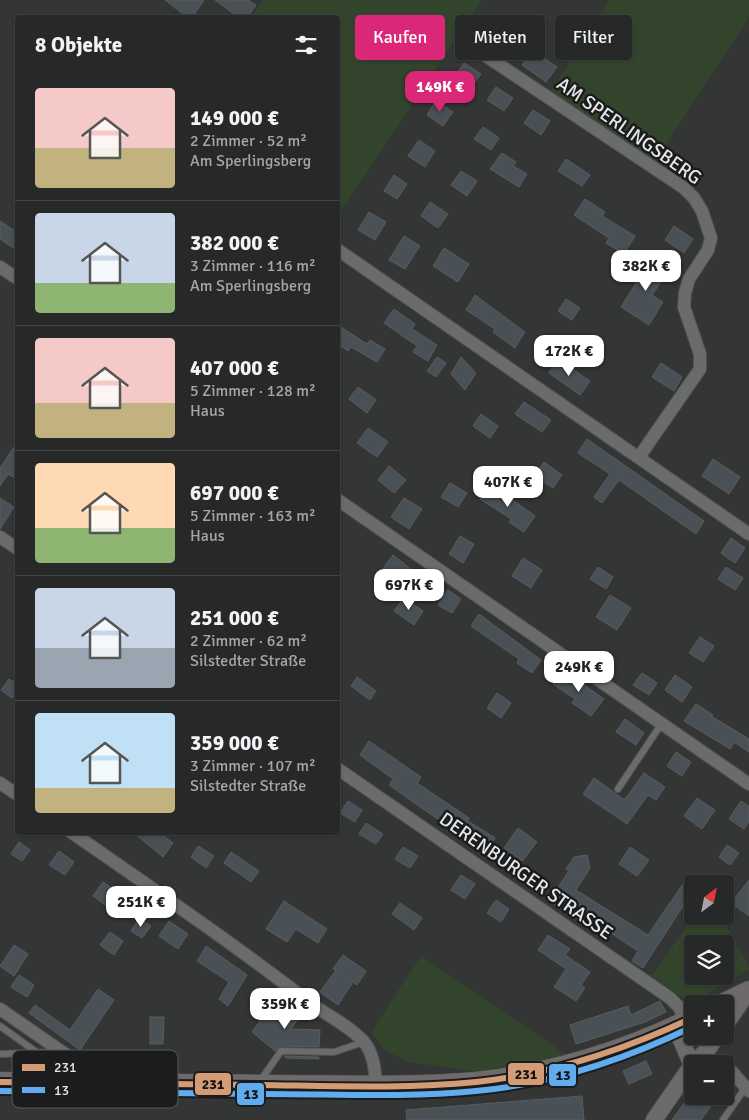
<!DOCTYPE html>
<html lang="de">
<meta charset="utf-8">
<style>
:root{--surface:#272828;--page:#2f3030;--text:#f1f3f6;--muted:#a4a6a8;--line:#434445;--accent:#db2777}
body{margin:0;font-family:Signika,sans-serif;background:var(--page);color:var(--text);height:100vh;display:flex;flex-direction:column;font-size:19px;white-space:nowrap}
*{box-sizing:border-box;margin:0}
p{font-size:16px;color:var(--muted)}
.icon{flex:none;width:28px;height:28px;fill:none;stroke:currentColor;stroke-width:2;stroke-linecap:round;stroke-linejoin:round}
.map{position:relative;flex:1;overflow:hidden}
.side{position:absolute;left:15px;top:15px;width:325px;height:820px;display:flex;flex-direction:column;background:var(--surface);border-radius:5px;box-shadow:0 1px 4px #0004,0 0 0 1px var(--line)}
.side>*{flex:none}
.top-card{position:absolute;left:355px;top:15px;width:319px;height:45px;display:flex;gap:10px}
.needle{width:32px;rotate:32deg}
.fabs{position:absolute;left:684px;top:875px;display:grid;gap:10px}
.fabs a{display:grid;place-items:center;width:50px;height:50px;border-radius:5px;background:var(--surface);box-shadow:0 1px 4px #0004,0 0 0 1px var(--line);font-size:25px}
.price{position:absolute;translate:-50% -42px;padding:0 11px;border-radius:10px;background:#fff;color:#222;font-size:16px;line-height:32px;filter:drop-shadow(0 1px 2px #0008)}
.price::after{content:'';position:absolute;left:50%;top:30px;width:15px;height:11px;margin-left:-8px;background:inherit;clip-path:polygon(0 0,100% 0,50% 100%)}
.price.current{background:var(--accent);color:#fff}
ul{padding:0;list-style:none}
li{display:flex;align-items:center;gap:15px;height:125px;padding:0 20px}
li+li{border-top:1px solid var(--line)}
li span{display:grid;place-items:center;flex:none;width:140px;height:100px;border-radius:5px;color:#555}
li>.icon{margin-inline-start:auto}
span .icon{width:60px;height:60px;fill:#fffc;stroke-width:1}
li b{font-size:21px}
h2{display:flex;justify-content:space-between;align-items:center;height:60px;padding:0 20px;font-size:21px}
.pill{padding:0 18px;border-radius:5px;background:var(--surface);box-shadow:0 1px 4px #0004,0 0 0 1px var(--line);font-size:18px;line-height:45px}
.pill.current{background:var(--accent);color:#fff}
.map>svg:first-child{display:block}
.green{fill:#32452c;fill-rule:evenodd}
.building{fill:#495156;stroke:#5b5c5d}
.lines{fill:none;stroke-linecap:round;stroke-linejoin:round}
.service-casing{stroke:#515152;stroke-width:8}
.minor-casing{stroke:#515152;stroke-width:14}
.tertiary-casing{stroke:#515152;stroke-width:18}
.primary-casing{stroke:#515152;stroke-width:21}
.service{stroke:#6a6b6b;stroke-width:6}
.minor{stroke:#6a6b6b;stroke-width:12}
.tertiary{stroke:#6a6b6b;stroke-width:16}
.primary{stroke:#6e696b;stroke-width:20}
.bus-1-casing{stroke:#1b1c1d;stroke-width:10}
.bus-2-casing{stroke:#1b1c1d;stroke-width:10}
.bus-1{stroke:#d39c74;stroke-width:6}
.bus-2{stroke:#60acee;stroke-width:6}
.labels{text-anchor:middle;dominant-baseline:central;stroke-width:5;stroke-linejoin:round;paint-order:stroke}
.street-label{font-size:19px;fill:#e5e7e8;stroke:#1b1c1d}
.key{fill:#1b1c1d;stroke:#58595a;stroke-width:1}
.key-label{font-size:14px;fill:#e5e7e8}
.line-badge{stroke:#1b1c1d;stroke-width:2}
.pale-badge-label{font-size:14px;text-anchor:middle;font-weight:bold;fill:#111}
</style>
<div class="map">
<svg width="749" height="1120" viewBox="0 0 749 1120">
<rect width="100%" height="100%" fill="#343535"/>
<path class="green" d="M263 0H482L338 216V18L251 17Z
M610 0H749V18L654 163 550 92Z
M694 916H720L749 966V970L690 1003 652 976ZM692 944H725V976H692Z
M421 956 568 1056 478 1072 408 1062 385 1050 371 1032Z"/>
<path class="building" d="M165 0H204L192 18H188Z
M215 0H248L256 5 247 18H239Z
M490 27 506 38 498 49 482 38Z
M530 53 537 58 539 55 557 67 546 82 522 65Z
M464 63 481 74 471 87 455 76Z
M496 87 513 98 504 111 487 100Z
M436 101 453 112 443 126 427 115Z
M533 110 550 121 541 135 524 123Z
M483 127 499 138 491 150 474 139Z
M419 140 435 151 425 167 408 156Z
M502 153 516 162 513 166 527 174 519 187 490 169Z
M566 159 590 175 582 186 558 171Z
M461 171 477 181 467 196 451 185Z
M394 175 407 184 397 199 384 191Z
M585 199 605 212 602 216 635 236 624 254 606 243 609 238 574 215Z
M430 202 448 214 438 228 421 216Z
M369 212 386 222 375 240 358 230Z
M0 221 18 233V251L0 239Z
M674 226 693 239 684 253 665 240Z
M404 236 420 246 405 269 389 260Z
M444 248 469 264 458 282 433 266Z
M648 255 669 270 652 295 663 302 649 325 621 307 643 272 639 269Z
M475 295 525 332 515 348 493 332 495 329 466 310Z
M566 299 580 308 572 320 558 311Z
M394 309 415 324 412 329 437 345 428 361 413 352 417 346 384 323Z
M338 325 367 344 370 340 385 349 377 362 351 347 348 351 338 344Z
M437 357 446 363 436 377 427 371Z
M461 357 476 373 465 390 451 374Z
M558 359 590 381 580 395 549 373Z
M661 363 682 377 674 391 652 377Z
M358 387 376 400 367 413 349 399Z
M524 402 551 420 542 432 515 414Z
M481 414 498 426 490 438 473 426Z
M368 428 388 442 377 457 357 443Z
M587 439 704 521 696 534 619 480 602 503 594 497 610 474 578 453Z
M18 441V471L13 477 8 474 0 486V468Z
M713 459 740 477 729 494 702 476Z
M544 462 562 475 553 488 534 476Z
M389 466 406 480 394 493 378 480Z
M450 483 467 493 458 507 441 497Z
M489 483 535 516 524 532 509 522 511 519 480 499Z
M0 498 14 507 0 529Z
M404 498 422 509 409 529 391 517Z
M460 536 474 544 463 563 449 554Z
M731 538 745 548 735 563 721 553Z
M393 555 412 570 401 585 382 570Z
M523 558 542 570 531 588 512 576Z
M598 567 613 577 606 589 590 579Z
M726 567 743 578 735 590 718 579Z
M448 590 461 599 452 613 438 605Z
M610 595 631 608 617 630 596 617Z
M404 598 423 611 414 625 394 611Z
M479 614 541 660 532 673 517 663 519 659 471 626Z
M700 637 714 646 703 662 689 653Z
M563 670 604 699 591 716 572 703 575 699 553 684Z
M642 673 657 683 649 695 633 685Z
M675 675 692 687 682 702 665 690Z
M357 677 376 691 370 700 351 686Z
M9 679 18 685V691L12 698 1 690Z
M497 693 511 703 501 718 487 708Z
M696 704 713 715 711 716 749 739V752L734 742 730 749 684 721Z
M625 719 644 733 636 745 616 732Z
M369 741 421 777 417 783 469 818 468 821 495 838 488 850 460 832 459 834 389 785 393 779 360 755Z
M676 752 691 762 682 776 667 766Z
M644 773 665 787 656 800 648 795 627 824 583 794 594 778 623 799 626 798Z
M697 798 715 810 702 829 684 816Z
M348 801 362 810 355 822 340 813Z
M741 801 749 806V822L744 829 729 819Z
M366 823 383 834 376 844 359 834Z
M518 828 537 842 522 861 504 848Z
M133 832H158L173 843 163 857Z
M19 842 30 850 22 861 11 854Z
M727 845 739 853 730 865 719 857Z
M198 846 214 856 206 868 191 857Z
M403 847 418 856 410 868 395 859Z
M630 847 649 860 637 876 619 864Z
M59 851 74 862 65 875 49 865Z
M231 852 259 871 251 882 224 863Z
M587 855 590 868 576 890 648 935 685 881 692 886V892L643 968 632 961 638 951 600 926 597 931 549 901 569 871 566 869 574 857Z
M461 875 475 884 465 899 451 890Z
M749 880V916L731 903Z
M103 882 125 897 115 912 93 896Z
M496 900 509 909 501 922 487 913Z
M284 901 327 929 318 943 296 929 287 942 266 929Z
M400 903 422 918 414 930 392 914Z
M139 918 151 926 142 938 131 931Z
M169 921 188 934 178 949 159 936Z
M110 932 123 941 114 955 100 945Z
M548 935 570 949 565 955 590 972 581 985 585 988 576 1001 554 987 566 969 538 950Z
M14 945 28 954 14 976 0 966Z
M206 946 247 975 228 1006 219 999 229 982 197 961Z
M343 955 366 971 357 985 353 982 338 1005 320 992 336 970 333 969Z
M19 975 34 985 27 997 11 987Z
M98 989 114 1000 80 1050 29 1013 35 1005 70 1030Z
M660 1001 666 1012 645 1022 576 1044 570 1025 628 1006 631 1015Z
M282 1003 300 1016 291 1029 320 1030 319 1047 281 1046 275 1051 252 1032 268 1010 274 1014Z
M150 1017H164L163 1044H150Z
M284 1056 319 1057V1059L286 1058Z
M646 1061 652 1074 629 1084 623 1071Z
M582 1096 584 1120H407L406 1110Z
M689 1096H718L701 1120H672Z"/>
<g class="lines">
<defs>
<path id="service" d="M618 789 662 723
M0 1026 39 1054
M0 1054 62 1052
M263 1082V1077L281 1051 334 1052 364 1042
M723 1120 745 1088"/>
<path id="minor" d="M465 42 684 188 694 198 702 211 711 238 708 250 689 279 685 293 684 307 700 354V369L639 457
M338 250 749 534
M0 267 18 279
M338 500 749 784
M0 537 18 549
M338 769 670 998 679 1007 686 1021
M0 783 18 795
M71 832C150 887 230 941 306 1000 324 1014 349 1025 364 1042 374 1054 375 1071 376 1085
M0 1009 84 1067 93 1083
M725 1064 749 1091"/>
<path id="tertiary" d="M725 1025 748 992
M675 1026 692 1065
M693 1064 708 1049 717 1036
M654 1120 692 1065"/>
<path id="primary" d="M722 1004 749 991
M0 1082C92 1083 184 1084 276 1085 342 1085 410 1088 476 1082 550 1074 626 1051 692 1018"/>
</defs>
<use href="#service" class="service-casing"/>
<use href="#minor" class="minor-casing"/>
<use href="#tertiary" class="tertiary-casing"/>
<use href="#primary" class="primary-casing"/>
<use href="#service" class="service"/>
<use href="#minor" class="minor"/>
<use href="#tertiary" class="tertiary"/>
<use href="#primary" class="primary"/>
<defs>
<path id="bus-1" d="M0 1082C87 1083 174 1084 261 1085 332 1086 405 1089 476 1082 551 1074 624 1050 692 1018"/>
<path id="bus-2" d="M0 1091C88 1092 176 1093 264 1094 335 1094 406 1098 476 1091 551 1084 624 1060 692 1027"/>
</defs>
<use href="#bus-1" class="bus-1-casing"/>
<use href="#bus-2" class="bus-2-casing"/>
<use href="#bus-1" class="bus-1"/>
<use href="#bus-2" class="bus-2"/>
</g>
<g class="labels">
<g class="street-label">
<text transform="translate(629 131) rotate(35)">AM SPERLINGSBERG</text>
<text transform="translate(526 876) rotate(35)">DERENBURGER STRASSE</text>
</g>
</g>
<rect x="12" y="1050" width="166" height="58" rx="8" class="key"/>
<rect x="22" y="1064" width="23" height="7" fill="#d39c74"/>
<rect x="22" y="1087" width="23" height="6" fill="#60acee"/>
<g class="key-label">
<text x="54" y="1072">231</text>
<text x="54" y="1095">13</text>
</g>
<g class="line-badge">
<rect x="507" y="1062" width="38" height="24" rx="5" fill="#d39c74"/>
<rect x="548" y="1063" width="29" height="24" rx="5" fill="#60acee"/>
<rect x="194" y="1072" width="38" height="24" rx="5" fill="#d39c74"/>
<rect x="236" y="1082" width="29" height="24" rx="5" fill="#60acee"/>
</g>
<g class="pale-badge-label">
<text x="526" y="1079">231</text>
<text x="563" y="1080">13</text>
<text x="213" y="1089">231</text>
<text x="251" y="1099">13</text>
</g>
</svg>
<div class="fabs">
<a><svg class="needle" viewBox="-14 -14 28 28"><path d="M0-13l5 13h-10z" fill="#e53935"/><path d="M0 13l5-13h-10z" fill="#a4a6a8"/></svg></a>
<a><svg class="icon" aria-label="layers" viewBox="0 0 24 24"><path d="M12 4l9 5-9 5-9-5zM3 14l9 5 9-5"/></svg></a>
<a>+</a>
<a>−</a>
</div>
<b class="price current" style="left:440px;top:113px">149K €</b>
<b class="price" style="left:646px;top:292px">382K €</b>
<b class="price" style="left:569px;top:377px">172K €</b>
<b class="price" style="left:508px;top:508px">407K €</b>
<b class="price" style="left:409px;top:611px">697K €</b>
<b class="price" style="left:579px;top:693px">249K €</b>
<b class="price" style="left:141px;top:928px">251K €</b>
<b class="price" style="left:285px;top:1030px">359K €</b>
<div class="top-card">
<a class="pill current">Kaufen</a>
<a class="pill">Mieten</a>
<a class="pill">Filter</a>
</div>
<section class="side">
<h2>8 Objekte<svg class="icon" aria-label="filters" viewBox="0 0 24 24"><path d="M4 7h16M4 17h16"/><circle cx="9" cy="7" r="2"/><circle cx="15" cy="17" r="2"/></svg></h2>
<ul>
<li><span style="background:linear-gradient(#f6c9c9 60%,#c2b280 0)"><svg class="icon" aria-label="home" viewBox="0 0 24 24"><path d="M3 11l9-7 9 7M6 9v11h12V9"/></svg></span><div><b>149 000 €</b><p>2 Zimmer · 52 m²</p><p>Am Sperlingsberg</p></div></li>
<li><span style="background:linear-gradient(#c9d6e8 70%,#8fb573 0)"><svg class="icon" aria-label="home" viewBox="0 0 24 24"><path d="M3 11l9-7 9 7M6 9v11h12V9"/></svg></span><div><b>382 000 €</b><p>3 Zimmer · 116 m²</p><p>Am Sperlingsberg</p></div></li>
<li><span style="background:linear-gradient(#f6c9c9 65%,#c2b280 0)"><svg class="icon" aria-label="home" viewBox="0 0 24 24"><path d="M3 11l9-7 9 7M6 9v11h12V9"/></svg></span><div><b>407 000 €</b><p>5 Zimmer · 128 m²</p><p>Haus</p></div></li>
<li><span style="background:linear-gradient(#ffd9b3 65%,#8fb573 0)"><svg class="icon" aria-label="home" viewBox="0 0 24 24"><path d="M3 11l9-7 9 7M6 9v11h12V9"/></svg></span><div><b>697 000 €</b><p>5 Zimmer · 163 m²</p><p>Haus</p></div></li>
<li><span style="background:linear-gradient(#c9d6e8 60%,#9aa5b1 0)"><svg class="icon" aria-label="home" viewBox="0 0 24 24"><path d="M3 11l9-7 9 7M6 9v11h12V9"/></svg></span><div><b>251 000 €</b><p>2 Zimmer · 62 m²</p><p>Silstedter Straße</p></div></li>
<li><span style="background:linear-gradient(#bfe0f5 75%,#c2b280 0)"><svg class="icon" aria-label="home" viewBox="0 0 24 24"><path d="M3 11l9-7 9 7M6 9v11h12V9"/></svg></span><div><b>359 000 €</b><p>3 Zimmer · 107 m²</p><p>Silstedter Straße</p></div></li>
</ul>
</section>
</div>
